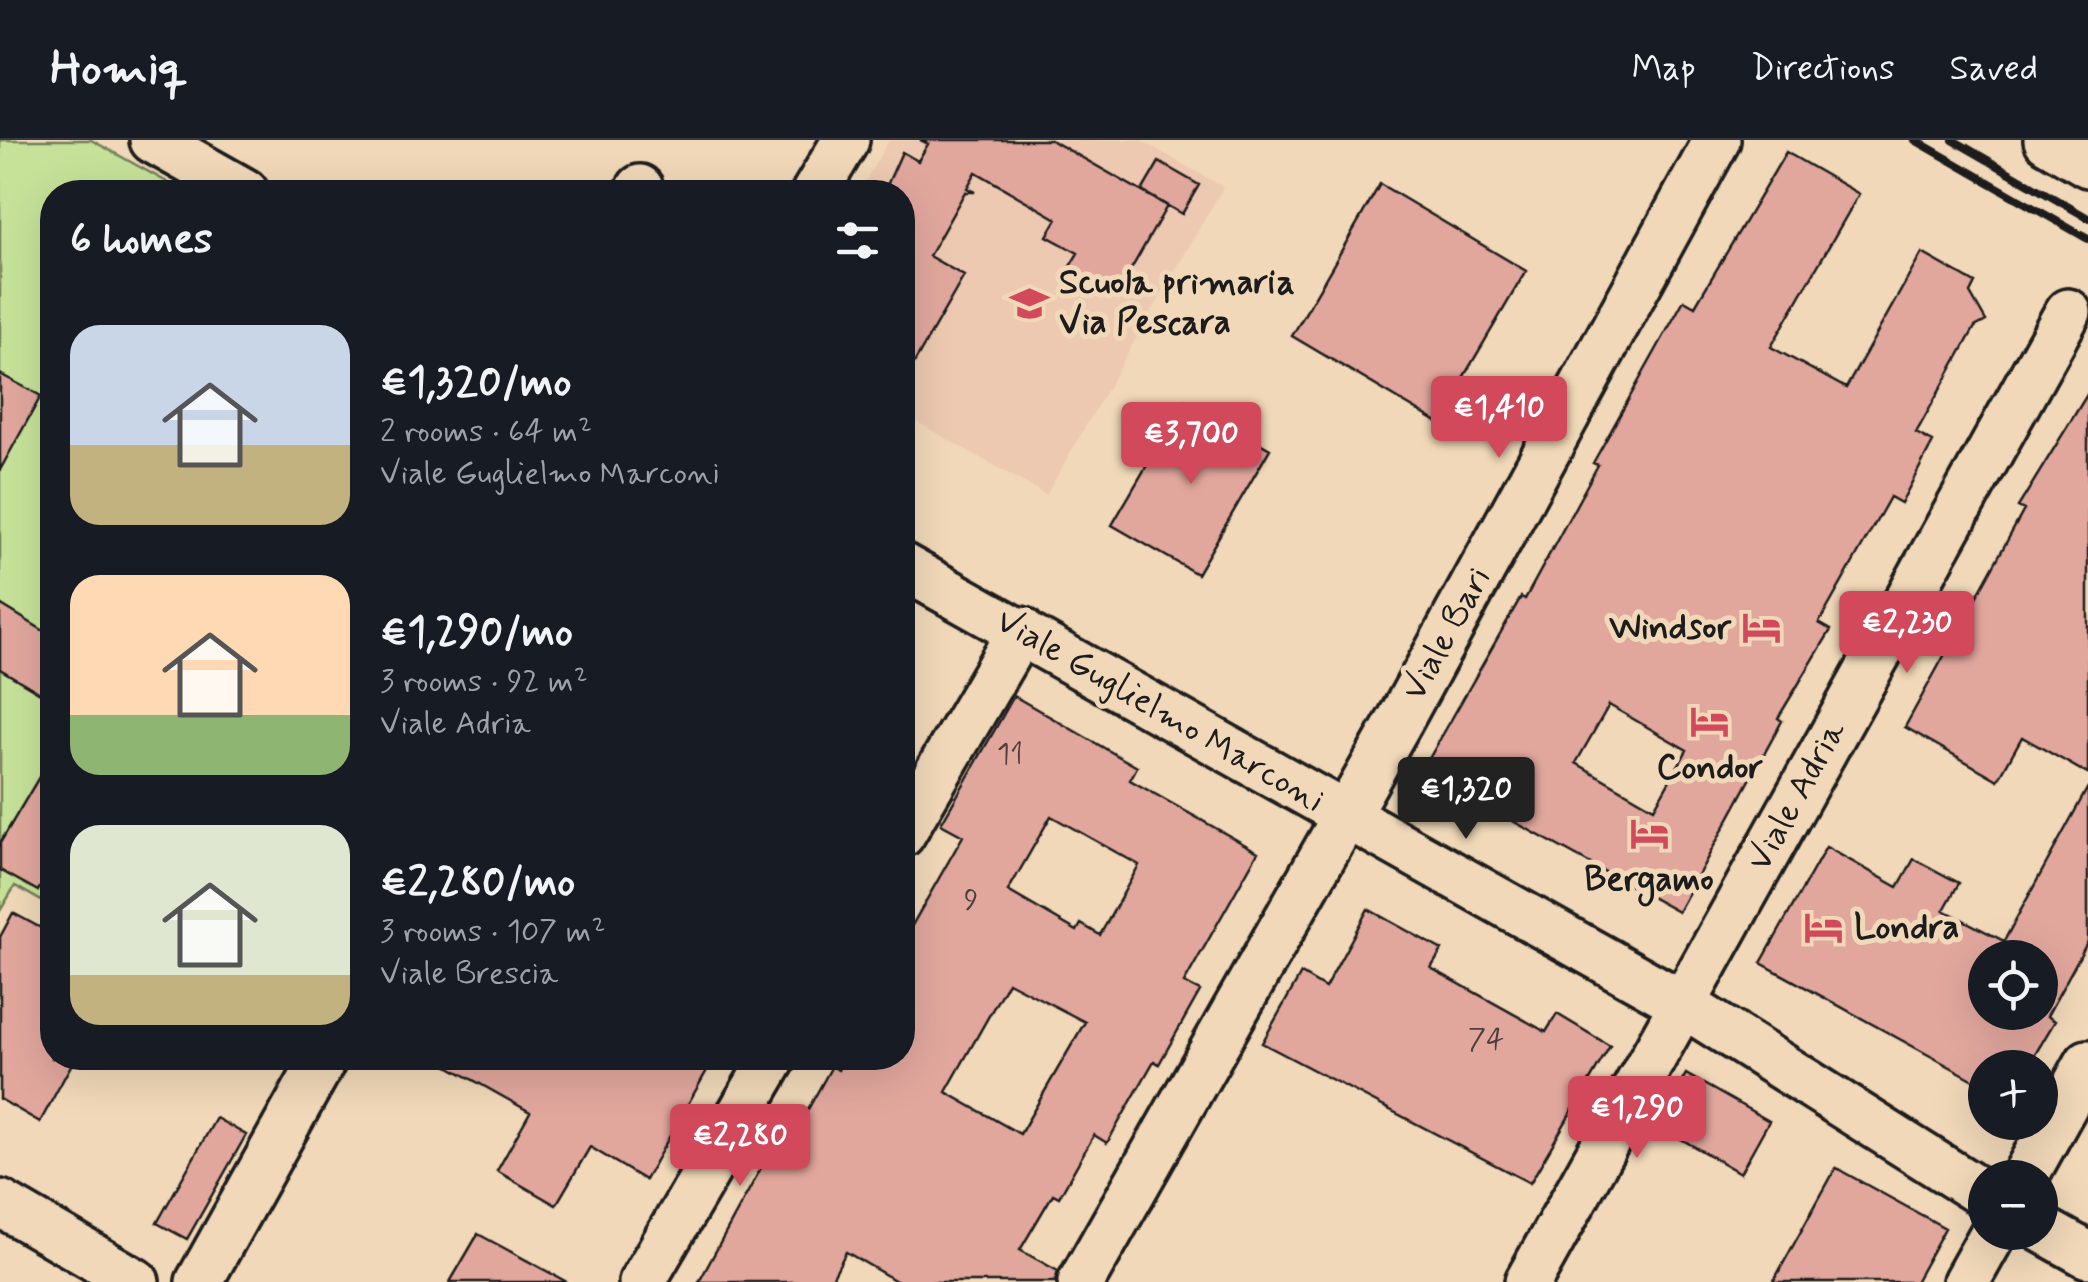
<!DOCTYPE html>
<meta charset="utf-8">
<style>
:root{--surface:#171b24;--page:#242831;--text:#f1f3f6;--muted:#9ea1a6;--line:#363941;--accent:#d1495b}
body{margin:0;font-family:Mynerve,sans-serif;background:var(--page);color:var(--text);height:100vh;display:flex;flex-direction:column;font-size:38px;white-space:nowrap}
*{box-sizing:border-box;margin:0}
p{font-size:32px;color:var(--muted)}
.icon{flex:none;width:55px;height:55px;fill:none;stroke:currentColor;stroke-width:2;stroke-linecap:round;stroke-linejoin:round}
.map{position:relative;flex:1;overflow:hidden}
.sheet{position:absolute;left:40px;top:40px;width:875px;height:890px;display:flex;flex-direction:column;background:var(--surface);border-radius:40px;box-shadow:0 10px 40px #0002}
.sheet>*{flex:none}
.tools{position:absolute;left:1968px;top:800px;display:grid;gap:20px}
.tools a{display:grid;place-items:center;width:90px;height:90px;border-radius:50%;background:var(--surface);box-shadow:0 10px 40px #0002;font-size:50px}
.price{position:absolute;translate:-50% -85px;padding:0 22px;border-radius:10px;background:var(--accent);color:#fff;font-size:32px;line-height:65px;filter:drop-shadow(0 2px 5px #0008)}
.price::after{content:'';position:absolute;left:50%;top:60px;width:30px;height:22px;margin-left:-15px;background:inherit;clip-path:polygon(0 0,100% 0,50% 100%)}
.price.active{background:#222;color:#fff}
ul{padding:0;list-style:none}
li{display:flex;align-items:center;gap:30px;height:250px;padding:0 30px}
li span{display:grid;place-items:center;flex:none;width:280px;height:200px;border-radius:30px;color:#555}
li>.icon{margin-inline-start:auto}
span .icon{width:120px;height:120px;fill:#fffc;stroke-width:1}
li b{font-size:42px}
h2{display:flex;justify-content:space-between;align-items:center;height:120px;padding:0 30px;font-size:42px}
header{display:flex;align-items:center;gap:60px;box-sizing:border-box;height:140px;padding:0 50px;background:var(--surface);border-bottom:2px solid var(--line)}
header strong{font-size:48px}
nav{display:flex;gap:55px;margin-inline-start:auto;font-size:35px}
.map>svg:first-child{display:block}
.built{fill:#ecc9b0}
.green{fill:#c6e299;stroke:#717f5a;stroke-width:2.5}
.building{fill:#e1a79d;stroke:#1c1c1c;stroke-width:2.5;fill-rule:evenodd}
.lines{fill:none;stroke-linecap:round;stroke-linejoin:round}
.minor-casing{stroke:#1c1c1c;stroke-width:52}
.minor{stroke:#f0d8b8;stroke-width:45}
.rail{stroke:#1c1c1c;stroke-width:8}
.labels{text-anchor:middle;dominant-baseline:central;stroke-width:10;stroke-linejoin:round;paint-order:stroke}
.number-label{font-size:30px;fill:#4d3f3c}
.poi-label{font-size:35px;font-weight:bold;fill:#1c1c1c;stroke:#f0d8b8;text-anchor:start}
.street-label{font-size:35px;fill:#1c1c1c;stroke:#f0d8b8}
</style>
<header>
<strong>Homiq</strong>
<nav><a>Map</a><a>Directions</a><a>Saved</a></nav>
</header>
<div class="map">
<svg width="2088" height="1142" viewBox="0 0 2088 1142">
<rect width="100%" height="100%" fill="#f0d8b8"/>
<filter id="ink" filterUnits="userSpaceOnUse"><feTurbulence type="fractalNoise" baseFrequency=".01" numOctaves="2"/><feDisplacementMap in="SourceGraphic" scale="20" xChannelSelector="R" yChannelSelector="G"/><feConvolveMatrix kernelMatrix="1 2 1 2 8 2 1 2 1" color-interpolation-filters="sRGB"/></filter>
<g filter="url(#ink)">
<path class="built" d="M889 0H1140L1223 47 1046 355 903 274 902 52H859Z"/>
<path class="green" d="M0 0H91L185 52H52V767L15 746 0 771Z"/>
<path class="building" d="M920 0H1051L1167 66 1117 154 1069 128 1078 113 1047 96 1057 79 976 32 967 48 975 52H965L929 116 964 136 902 244V52H884L902 12 918 21 928 4Z
M1786 12 1859 54 1771 207 1846 248 1922 113 1975 143 1970 153 1986 181 1975 187 1916 293 1933 302 1901 363 1890 357 1819 483 1831 490 1778 578 1782 581 1678 772 1422 631 1521 457 1525 459 1598 325 1593 323 1684 160 1695 166ZM1609 565 1687 610 1654 668 1576 623Z
M1159 22 1199 45 1182 74 1142 51Z
M1380 44 1526 131 1437 282 1292 196Z
M0 234 41 256 0 330Z
M2088 253V634L2022 597 1998 640 1905 587 2024 370 2018 367Z
M1185 260 1270 309 1197 434 1112 385Z
M0 464 52 496V560L0 529Z
M1014 556 1137 627 1130 640 1258 712 1184 843 1200 851 1159 924 1154 921 1107 1003 1094 995 1059 1057 1053 1054 1020 1110 1058 1131 1055 1142H898L846 1112 830 1142H699L786 982 797 989 832 926 838 930 845 918H902V803L963 696 941 684ZM1051 676 1139 725 1100 795 1081 784 1077 791 1008 751ZM1008 842 1085 882 1020 994 946 952Z
M52 615V724L38 751 0 730V703Z
M2088 647V801L2047 876 2055 881 2027 928H1985V946L1761 823 1826 707 1898 747 1914 719 1959 743 1944 770 2004 801ZM1985 818H2040V872H1985Z
M1368 769 1442 810 1431 828 1546 892 1557 874 1610 906 1530 1043 1262 903 1301 834 1325 848Z
M13 773 52 794V918H75L40 982 0 959V797Z
M434 918H714L645 1040 590 1007 556 1065 497 1031 530 972Z
M1686 934 1769 981 1740 1033 1657 985Z
M216 978 246 995 187 1099 157 1083Z
M1836 1028 1945 1088 1915 1142H1773Z
M478 1094 567 1142H450Z"/>
<g class="lines">
<defs>
<path id="minor" d="M153 0 245 52
M2047 0 2088 24
M638 52 640 48
M815 52 846 0
M902 426 1681 863 1985 1055
M902 694 1021 490
M2024 1038 2088 923
M0 1063 136 1142
M2040 1088 2088 1115
M199 1142 324 918
M642 1142 773 918
M1081 1142 1399 582 1717 0
M1528 1142 2068 172
M1966 1142 1994 1092"/>
</defs>
<use href="#minor" class="minor-casing"/>
<use href="#minor" class="minor"/>
<path class="rail" d="M1915 0 2088 99
M1953 0 2088 78"/>
</g>
</g>
<defs>
<symbol id="school-bare" viewBox="-9 -9 18 18"><path d="M0-5L7-2L0 1L-7-2ZM-4 1L0 2.5L4 1V4Q0 6-4 4Z" fill="#d1495b" stroke="#f0d8b8" stroke-width="2.5" paint-order="stroke"/></symbol>
<symbol id="hotel-bare" viewBox="-9 -9 18 18"><path d="M-6-4.5h1.5V1H6V5H4.5V3h-9V5H-6ZM-4 0a1.8 1.8 0 1 1 3.6 0ZM.5 0V-2.5h3Q6-2.5 6 0Z" fill="#d1495b" stroke="#f0d8b8" stroke-width="2.5" paint-order="stroke"/></symbol>
</defs>
<g fill-rule="evenodd">
<use href="#school-bare" x="1002" y="136" width="55" height="55"/>
<use href="#hotel-bare" x="1734" y="460" width="55" height="55"/>
<use href="#hotel-bare" x="1682" y="554" width="55" height="55"/>
<use href="#hotel-bare" x="1622" y="666" width="55" height="55"/>
<use href="#hotel-bare" x="1796" y="760" width="55" height="55"/>
</g>
<g class="labels">
<g class="number-label">
<text x="1010" y="614">11</text>
<text x="971" y="760">9</text>
<text x="1486" y="899">74</text>
</g>
<g class="poi-label">
<text x="1059" y="143">Scuola primaria<tspan x="1059" dy="40">Via Pescara</tspan></text>
<text x="1731" y="488" text-anchor="end">Windsor</text>
<text x="1710" y="628" text-anchor="middle">Condor</text>
<text x="1649" y="740" text-anchor="middle">Bergamo</text>
<text x="1854" y="788">Londra</text>
</g>
<g class="street-label">
<text transform="translate(1447 494) rotate(-61)">Viale Bari</text>
<text transform="translate(1160 571) rotate(30)">Viale Guglielmo Marconi</text>
<text transform="translate(1797 656) rotate(-61)">Viale Adria</text>
</g>
</g>
</svg>
<div class="tools">
<a><svg class="icon" aria-label="locate" viewBox="0 0 24 24"><circle cx="12" cy="12" r="6"/><path d="M12 2v4M12 18v4M2 12h4M18 12h4"/></svg></a>
<a>+</a>
<a>−</a>
</div>
<b class="price" style="left:1499px;top:321px">€1,410</b>
<b class="price" style="left:1191px;top:347px">€3,700</b>
<b class="price" style="left:1907px;top:536px">€2,230</b>
<b class="price active" style="left:1466px;top:702px">€1,320</b>
<b class="price" style="left:1637px;top:1021px">€1,290</b>
<b class="price" style="left:740px;top:1049px">€2,280</b>
<section class="sheet">
<h2>6 homes<svg class="icon" aria-label="filters" viewBox="0 0 24 24"><path d="M4 7h16M4 17h16"/><circle cx="9" cy="7" r="2"/><circle cx="15" cy="17" r="2"/></svg></h2>
<ul>
<li><span style="background:linear-gradient(#c9d6e8 60%,#c2b280 0)"><svg class="icon" aria-label="home" viewBox="0 0 24 24"><path d="M3 11l9-7 9 7M6 9v11h12V9"/></svg></span><div><b>€1,320/mo</b><p>2 rooms · 64 m²</p><p>Viale Guglielmo Marconi</p></div></li>
<li><span style="background:linear-gradient(#ffd9b3 70%,#8fb573 0)"><svg class="icon" aria-label="home" viewBox="0 0 24 24"><path d="M3 11l9-7 9 7M6 9v11h12V9"/></svg></span><div><b>€1,290/mo</b><p>3 rooms · 92 m²</p><p>Viale Adria</p></div></li>
<li><span style="background:linear-gradient(#dfe7d0 75%,#c2b280 0)"><svg class="icon" aria-label="home" viewBox="0 0 24 24"><path d="M3 11l9-7 9 7M6 9v11h12V9"/></svg></span><div><b>€2,280/mo</b><p>3 rooms · 107 m²</p><p>Viale Brescia</p></div></li>
</ul>
</section>
</div>
